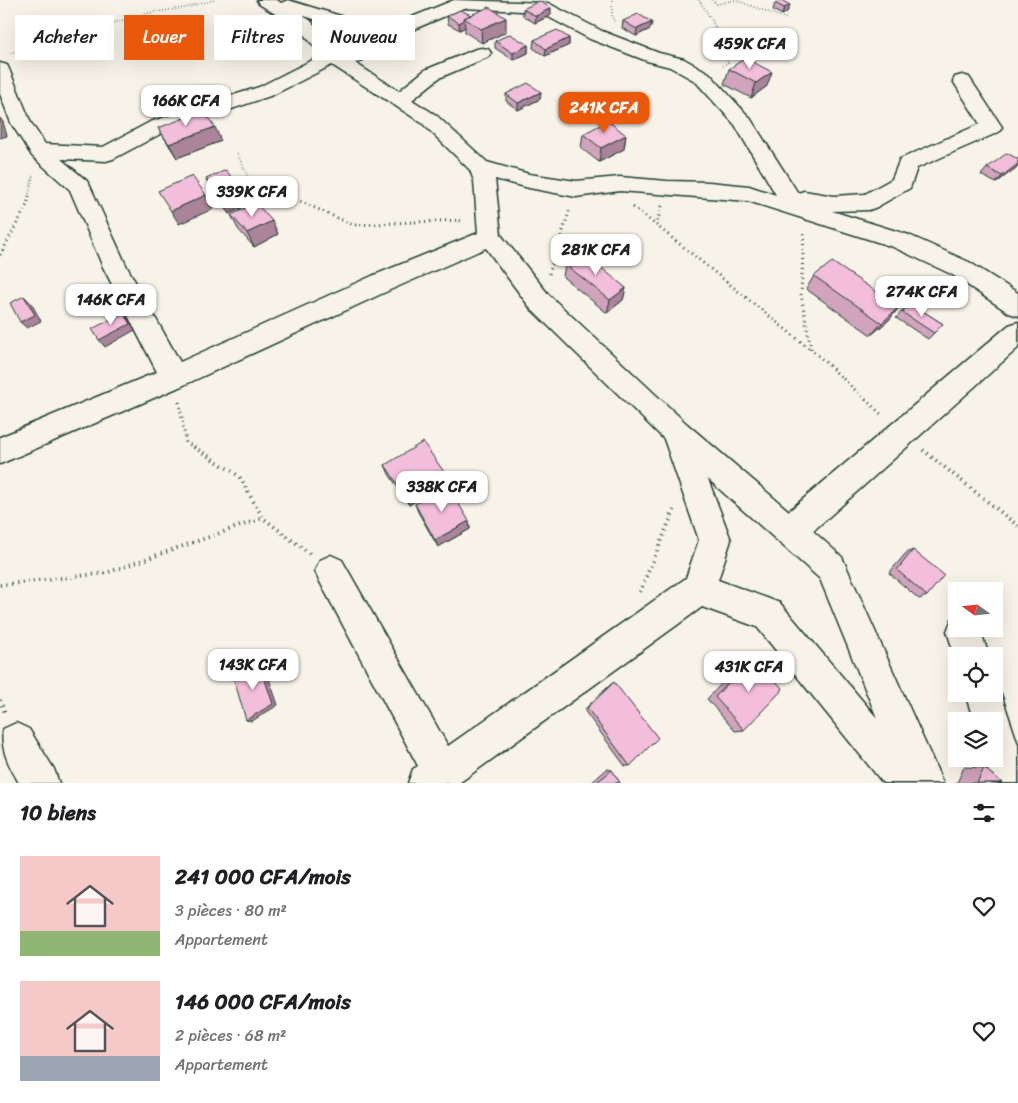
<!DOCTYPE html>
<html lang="fr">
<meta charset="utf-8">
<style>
:root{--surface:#fff;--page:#f2f2f2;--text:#202124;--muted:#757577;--accent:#ea580c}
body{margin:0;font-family:Sriracha,sans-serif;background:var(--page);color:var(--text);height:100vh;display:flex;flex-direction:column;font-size:19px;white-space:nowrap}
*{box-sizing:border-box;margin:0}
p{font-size:16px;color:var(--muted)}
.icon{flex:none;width:28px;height:28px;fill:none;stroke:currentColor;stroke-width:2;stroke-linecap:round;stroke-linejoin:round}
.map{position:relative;height:783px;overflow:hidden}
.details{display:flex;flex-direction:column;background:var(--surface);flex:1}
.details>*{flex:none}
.top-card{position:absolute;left:15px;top:15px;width:500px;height:45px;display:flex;gap:10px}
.needle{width:32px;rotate:285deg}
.tools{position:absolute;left:948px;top:582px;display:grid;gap:10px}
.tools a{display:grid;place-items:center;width:55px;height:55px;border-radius:0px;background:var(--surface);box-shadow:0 5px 20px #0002;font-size:25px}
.price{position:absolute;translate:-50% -42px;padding:0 11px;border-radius:10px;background:#fff;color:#222;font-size:16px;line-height:32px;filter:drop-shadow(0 1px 2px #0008)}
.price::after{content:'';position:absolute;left:50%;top:30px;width:15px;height:11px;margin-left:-8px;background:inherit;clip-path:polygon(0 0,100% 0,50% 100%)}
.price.on{background:var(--accent);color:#fff}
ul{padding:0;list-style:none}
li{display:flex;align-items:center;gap:15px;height:125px;padding:0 20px}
li span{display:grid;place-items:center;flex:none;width:140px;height:100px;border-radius:0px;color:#555}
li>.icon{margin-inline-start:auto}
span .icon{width:60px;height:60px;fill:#fffc;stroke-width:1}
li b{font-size:21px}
h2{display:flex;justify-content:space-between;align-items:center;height:60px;padding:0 20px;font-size:21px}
.pill{padding:0 18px;border-radius:0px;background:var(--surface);box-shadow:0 5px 20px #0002;font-size:18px;line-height:45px}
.pill.on{background:var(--accent);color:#fff}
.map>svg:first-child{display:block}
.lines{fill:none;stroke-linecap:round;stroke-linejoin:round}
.minor-casing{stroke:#1f3d34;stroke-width:3}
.path-far2{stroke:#1f3d34;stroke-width:2;stroke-dasharray:0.5 2.5;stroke-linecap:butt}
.path-far1{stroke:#1f3d34;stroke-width:3;stroke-dasharray:1 4;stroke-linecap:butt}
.path{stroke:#1f3d34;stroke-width:4;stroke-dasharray:1 4.5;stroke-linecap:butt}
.minor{fill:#f7f3e8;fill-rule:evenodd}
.wall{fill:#d1a3bc;stroke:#1f3d34}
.shaded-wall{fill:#aa8599;stroke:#1f3d34}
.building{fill:#f3bedb;stroke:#1f3d34}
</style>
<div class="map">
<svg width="1018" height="783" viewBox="0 0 1018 783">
<rect width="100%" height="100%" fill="#f7f3e8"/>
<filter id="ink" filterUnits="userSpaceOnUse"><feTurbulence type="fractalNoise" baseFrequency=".02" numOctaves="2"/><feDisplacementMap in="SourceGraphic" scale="10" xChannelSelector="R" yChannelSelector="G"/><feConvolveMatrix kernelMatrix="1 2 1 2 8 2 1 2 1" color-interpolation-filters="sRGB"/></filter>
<g filter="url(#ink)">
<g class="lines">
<defs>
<path id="minor" d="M257 0H277L281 3 288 0 354 20 390 26 454 0 548 3 602 31 659 53 684 59 709 73 750 118 798 193 804 191 834 196 865 194 892 179 900 159 980 124 953 81 955 77 962 75 969 77 1002 127 999 132 917 168 910 188 877 207 869 210 832 211 909 235 969 262 1018 293V316L1009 313 951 274 893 247 748 201 620 191 576 197 529 188 495 179 501 235 549 295 687 424 789 511 1009 325 1018 322V348L813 531 842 557 943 783H883L757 627 702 607 459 783H408L413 769 418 766 320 582 315 571 320 560 331 555 342 560 448 746 686 578 699 540 664 439 531 309 486 248 390 290 184 385 0 464V437L157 372 103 267 70 190 32 156 11 123 0 94V63L7 65 9 69 31 123 45 144 103 147 150 122 259 87 322 55 298 28 259 4ZM464 8 539 12 590 39 647 61 670 67 695 81 735 125 776 195 749 186 709 182 667 181 620 177 576 181 529 174 487 162 436 115 412 100 439 78 488 57 491 53 488 49 482 48 476 49 425 70 399 91 355 63 360 62 398 36ZM301 15 345 29 376 35 350 52H338L310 20ZM332 65 422 123 470 170 474 181 478 233 372 276 180 362 127 267 90 186 87 181 61 159 106 161 113 159 164 132 273 95ZM708 479 820 579 877 718 780 603 718 580 731 540Z
M956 617V629H980L989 656H956V660L947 631 952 619Z
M994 681 1001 694 1018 745V783H992L985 759H994V721H974L965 694H994Z
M16 723 29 729 54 769 59 783H19C9 766 0 749 3 729Z"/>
</defs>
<use href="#minor" class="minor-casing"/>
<path class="path-far2" d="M612 0V16L614 21
M699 0 713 22 728 63 721 67
M712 0 717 4 735 0 787 19
M10 53 148 13 184 8 214 0
M237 153 248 177 285 194
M29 194 33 176"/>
<path class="path-far1" d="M282 193 353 225 459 220 464 223
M662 206 656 225 810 349
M633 207 656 225
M804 234 801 295 811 349 882 415
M0 255 27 205 30 193
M549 274 570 209
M179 402 186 442 196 449"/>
<path class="path" d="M194 447 239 476 263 518 310 554
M923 450 1018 526
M0 585 106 573 263 518
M640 592 674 510
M0 700 5 713"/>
<use href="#minor" class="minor"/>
</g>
<path class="wall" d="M775 3 790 5 787 12 782 15 773 10Z
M523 9 551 15 535 23 523 16Z
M471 15 506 32 482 43 465 32V27L460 30 448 24 447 16Z
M623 21 652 22 650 29 636 36 622 28Z
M569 38V45L545 56 533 48 534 40Z
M495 41 528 45V53L513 60 495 48Z
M729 69 767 86 751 98 724 84Z
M541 92 540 99 518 110 506 101V94Z
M158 128 221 141 177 158Z
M583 134 626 135 624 149 599 162 581 148Z
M1018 159V166L1016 168 996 183 981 175 987 168Z
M206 179 249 204 229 214 213 193Z
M231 215 272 221 278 234 254 247 238 229Z
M565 264 626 288 623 300 607 313 563 277Z
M814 276 899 307 889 320 871 335 806 289Z
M910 303 943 324 928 339 896 318Z
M385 465 444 472 447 481 409 505 389 474Z
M415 504 469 521 470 529 438 547 418 512Z
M913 550 927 596 919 599 889 573 906 553Z
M753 656 744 730 735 731 707 699 744 660Z
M614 682 630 766H625L584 710 610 685Z
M964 767 984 768 1002 783H957Z
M607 769 612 770 620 783H591Z"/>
<path class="shaded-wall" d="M790 5 787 12 782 15 784 8Z
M551 8V15L535 23 536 16Z
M506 18V32L482 43 481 29Z
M464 20 465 27 460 30 459 23Z
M652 22 650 29 636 36 637 29Z
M569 38V45L545 56 546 49Z
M528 45V53L513 60V53Z
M772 72 767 86 751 98 756 83Z
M541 92 540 99 518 110V103Z
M0 118 3 122 7 136 0 138Z
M215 127 221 141 177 158 169 144Z
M626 135 624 149 599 162 601 148Z
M1018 164V166L1016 168 996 183 1002 176Z
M242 191 249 204 229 214 222 200Z
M206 195 213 209 179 224 171 211Z
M272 221 278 234 254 247 247 233Z
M626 288 623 300 607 313 610 300Z
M24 296 31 303 41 321 27 328 20 322Z
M899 307 889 320 871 335 882 323Z
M123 313 128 319 135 330 105 347 99 340Z
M444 472 447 481 409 505 406 497Z
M469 521 470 529 438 547 435 540Z
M259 662 264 664 278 705 252 721 246 720Z"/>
<path class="building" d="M781 0 790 5 784 8 775 3Z
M539 1 551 8 536 16 523 9Z
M489 7 506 18 481 29 464 18Z
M460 10 471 15 464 18V20L459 23 447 16Z
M638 14 652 22 637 29 623 21Z
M557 30 569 38 546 49 534 40Z
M510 34 528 45 513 53 495 41Z
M745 58 772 72 756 83 729 69Z
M528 83 541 92 518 103 506 94Z
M203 111 215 127 169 144 158 128Z
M608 121 626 135 601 148 583 134Z
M1007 153 1018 159V164L1002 176 987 168Z
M226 170 242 191 222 200 206 179Z
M192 176 206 195 171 211 158 191Z
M256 203 272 221 247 233 231 215Z
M582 252 626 288 610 300 565 264Z
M832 262 899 307 882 323 814 276Z
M24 296 35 315 20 322 10 303Z
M910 303 943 324 934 333 902 312Z
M123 313 130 324 99 340 92 329Z
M423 442 444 472 406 497 385 465Z
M448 486 469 521 435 540 415 504Z
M913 550 944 575 927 596 897 570Z
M753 656 783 689 744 730 715 697Z
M259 662 273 704 246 720 233 676Z
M614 682 658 738 630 766 587 708Z
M984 768 1002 783H977Z
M612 770 620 783H596Z"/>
</g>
</svg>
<div class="tools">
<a><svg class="needle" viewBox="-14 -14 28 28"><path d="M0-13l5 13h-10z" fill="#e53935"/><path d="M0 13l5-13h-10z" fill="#757577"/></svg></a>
<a><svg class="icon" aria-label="locate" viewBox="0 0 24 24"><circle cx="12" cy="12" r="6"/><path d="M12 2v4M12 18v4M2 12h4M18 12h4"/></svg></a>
<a><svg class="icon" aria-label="layers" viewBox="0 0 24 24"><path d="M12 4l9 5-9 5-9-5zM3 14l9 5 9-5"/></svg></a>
</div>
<b class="price" style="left:750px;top:70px">459K CFA</b>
<b class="price" style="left:186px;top:127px">166K CFA</b>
<b class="price on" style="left:604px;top:134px">241K CFA</b>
<b class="price" style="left:252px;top:218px">339K CFA</b>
<b class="price" style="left:596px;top:276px">281K CFA</b>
<b class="price" style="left:922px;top:318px">274K CFA</b>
<b class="price" style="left:111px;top:326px">146K CFA</b>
<b class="price" style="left:442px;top:513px">338K CFA</b>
<b class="price" style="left:253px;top:691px">143K CFA</b>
<b class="price" style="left:749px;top:693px">431K CFA</b>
<div class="top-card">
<a class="pill">Acheter</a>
<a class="pill on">Louer</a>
<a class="pill">Filtres</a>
<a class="pill">Nouveau</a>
</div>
</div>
<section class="details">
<h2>10 biens<svg class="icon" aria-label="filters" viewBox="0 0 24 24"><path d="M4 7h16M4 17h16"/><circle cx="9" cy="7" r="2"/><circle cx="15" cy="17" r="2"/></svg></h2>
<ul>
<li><span style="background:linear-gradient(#f6c9c9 75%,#8fb573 0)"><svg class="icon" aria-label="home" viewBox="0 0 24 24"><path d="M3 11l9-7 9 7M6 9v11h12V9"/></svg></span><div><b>241 000 CFA/mois</b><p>3 pièces · 80 m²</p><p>Appartement</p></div><svg class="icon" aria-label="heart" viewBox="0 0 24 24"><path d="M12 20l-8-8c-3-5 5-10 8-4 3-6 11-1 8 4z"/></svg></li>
<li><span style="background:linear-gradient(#f6c9c9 75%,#9aa5b1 0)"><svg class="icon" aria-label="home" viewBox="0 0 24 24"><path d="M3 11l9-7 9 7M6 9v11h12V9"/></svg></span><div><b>146 000 CFA/mois</b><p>2 pièces · 68 m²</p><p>Appartement</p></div><svg class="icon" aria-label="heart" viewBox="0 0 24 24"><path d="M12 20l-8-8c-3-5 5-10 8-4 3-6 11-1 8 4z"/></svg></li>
</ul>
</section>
